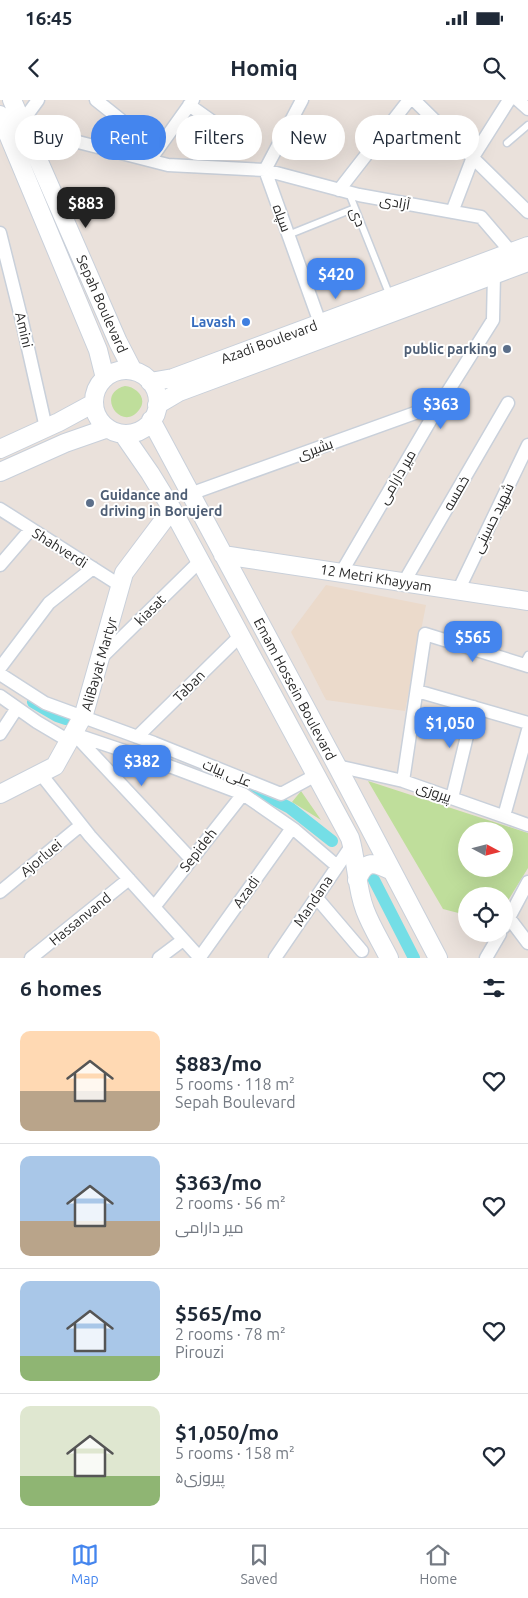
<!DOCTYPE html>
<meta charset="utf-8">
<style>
:root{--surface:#fff;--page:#f2f2f3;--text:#1f2937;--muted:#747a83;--line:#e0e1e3;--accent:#4485ee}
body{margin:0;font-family:Ubuntu,Cairo,sans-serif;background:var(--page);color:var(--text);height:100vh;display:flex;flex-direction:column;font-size:19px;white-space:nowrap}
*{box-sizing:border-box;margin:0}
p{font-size:16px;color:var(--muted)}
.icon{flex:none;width:28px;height:28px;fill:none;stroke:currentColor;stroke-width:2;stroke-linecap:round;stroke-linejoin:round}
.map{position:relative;height:858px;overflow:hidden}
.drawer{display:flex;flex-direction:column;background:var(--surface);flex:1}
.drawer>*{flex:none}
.banner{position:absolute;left:15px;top:15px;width:499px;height:45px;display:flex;gap:10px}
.needle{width:32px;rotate:97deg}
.fabs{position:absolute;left:458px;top:722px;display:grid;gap:10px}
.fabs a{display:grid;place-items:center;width:55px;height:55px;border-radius:50%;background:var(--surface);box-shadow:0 5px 20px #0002;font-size:25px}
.price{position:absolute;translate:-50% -42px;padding:0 11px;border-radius:10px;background:var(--accent);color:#fff;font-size:16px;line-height:32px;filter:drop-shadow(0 1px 2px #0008)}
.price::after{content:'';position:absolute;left:50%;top:30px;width:15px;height:11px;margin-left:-8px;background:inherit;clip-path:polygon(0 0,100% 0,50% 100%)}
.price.on{background:#222;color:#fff}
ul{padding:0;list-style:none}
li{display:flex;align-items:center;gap:15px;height:125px;padding:0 20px}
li+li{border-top:1px solid var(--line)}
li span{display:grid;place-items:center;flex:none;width:140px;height:100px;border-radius:10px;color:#555}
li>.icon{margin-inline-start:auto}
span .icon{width:60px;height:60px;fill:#fffc;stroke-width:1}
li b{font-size:21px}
h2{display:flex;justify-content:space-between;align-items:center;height:60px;padding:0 20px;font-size:21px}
.pill{padding:0 18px;border-radius:22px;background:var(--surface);box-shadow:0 5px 20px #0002;font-size:18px;line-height:45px}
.pill.on{background:var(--accent);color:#fff}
.status{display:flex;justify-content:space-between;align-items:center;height:35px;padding:0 25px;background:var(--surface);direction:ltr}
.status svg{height:14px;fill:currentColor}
header{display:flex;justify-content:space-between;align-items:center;height:65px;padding:0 20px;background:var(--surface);font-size:22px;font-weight:700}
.menu{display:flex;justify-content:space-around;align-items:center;height:70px;border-top:1px solid var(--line);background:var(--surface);font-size:14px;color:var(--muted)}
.menu a{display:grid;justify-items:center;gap:2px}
.menu .on{color:var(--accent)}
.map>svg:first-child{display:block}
.education{fill:#ebdacb}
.green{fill:#bfde9b;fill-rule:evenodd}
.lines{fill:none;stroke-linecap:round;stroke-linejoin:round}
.canal{stroke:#74dee6;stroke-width:12}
.lane-casing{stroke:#c9d0da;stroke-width:9}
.street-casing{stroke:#c9d0da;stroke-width:15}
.secondary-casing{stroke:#c9d0da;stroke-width:20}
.lane{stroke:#fff;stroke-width:6}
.street{stroke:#fff;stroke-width:12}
.secondary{stroke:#fff;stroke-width:18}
.shop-dot{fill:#3f7fe0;stroke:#fff;stroke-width:2}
.service-dot{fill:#5c6f8a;stroke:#fff;stroke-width:2}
.labels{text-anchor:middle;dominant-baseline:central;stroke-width:4;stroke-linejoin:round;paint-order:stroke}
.street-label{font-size:14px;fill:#292929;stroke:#fff}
.shop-label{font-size:14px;font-weight:bold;fill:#366cbe;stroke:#fff;text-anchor:end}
.service-label{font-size:14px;font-weight:bold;fill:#4e5e75;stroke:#fff;text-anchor:end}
</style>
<div class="status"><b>16:45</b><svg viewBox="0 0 49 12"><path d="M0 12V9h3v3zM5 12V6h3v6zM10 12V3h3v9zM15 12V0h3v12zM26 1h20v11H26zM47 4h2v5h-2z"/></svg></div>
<header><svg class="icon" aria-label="back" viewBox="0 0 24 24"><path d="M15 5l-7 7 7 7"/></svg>Homiq<svg class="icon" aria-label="search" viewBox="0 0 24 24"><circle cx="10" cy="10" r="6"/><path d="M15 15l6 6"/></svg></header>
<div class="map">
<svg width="528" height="858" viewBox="0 0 528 858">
<rect width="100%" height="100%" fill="#eae1db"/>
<path class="education" d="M326 485 426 505 405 611 326 600 291 532Z"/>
<path class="green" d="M125 286C137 287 148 299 139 310 122 333 94 294 125 286Z
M368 681 528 733V768L504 807V796H466V815L443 809ZM504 731V769H466V731Z
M301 691 321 720 292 702Z"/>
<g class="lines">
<path class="canal" d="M33 602 57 616 66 619
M238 681 290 708 332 741
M374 780 414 858"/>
<defs>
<path id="lane" d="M507 43 528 25
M349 93 390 196
M288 135 355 108
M523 564 528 555"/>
<path id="street" d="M96 0 121 20
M414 0 528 112
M518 0 528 9
M189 5 237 39
M22 22 38 0
M78 42 168 65 265 70 359 95 481 117 511 152
M150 60 193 0
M265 70 320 223
M265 70 302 0
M339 90 409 0
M452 112 473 57 509 0
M0 133 21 217 46 328
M190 394 440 304
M0 409 121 486
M0 465 31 429
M341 473 440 304 493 220 494 174
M404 482 508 303
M458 491 528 345
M100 559 200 461
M0 568 49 503 93 468
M0 574 45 603 154 643 281 694 316 675
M417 591 528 623
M0 596 37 622 69 641
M0 634 17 608
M74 634 169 666 243 694 295 730 337 766
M75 635 191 759
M137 637 241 535
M337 666 403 681 528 725
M40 673 90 736 200 858
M403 681 425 534 528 566
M452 698 474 607
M504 716 528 630
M0 792 81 725
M316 797 362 851
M154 807 243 694
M509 818 528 843
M504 827 528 782
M200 857 292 728
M31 858 129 779
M159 858 183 840
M275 858 352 745
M486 858 500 834"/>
<path id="secondary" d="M12 0 118 242 133 271
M0 15 98 250 105 278
M94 302a32 32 0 1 1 64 0a32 32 0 1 1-64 0Z
M150 282 173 278 528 146
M157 305 179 292 528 162
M151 320 337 666 438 858
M123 334 150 373 172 409 350 738C357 761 356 787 365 810 371 826 381 842 389 858
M0 349 59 322 94 303
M0 372 65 343 108 328
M223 455 528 501
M0 694 55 666 84 614 124 473 172 409
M357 780C366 759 374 762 392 771"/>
</defs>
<use href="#lane" class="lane-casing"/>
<use href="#street" class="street-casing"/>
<use href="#secondary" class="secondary-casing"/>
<use href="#lane" class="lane"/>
<use href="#street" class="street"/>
<use href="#secondary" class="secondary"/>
</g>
<circle class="shop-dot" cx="246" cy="222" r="5"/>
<g class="service-dot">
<circle cx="507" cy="249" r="5"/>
<circle cx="90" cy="403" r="5"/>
</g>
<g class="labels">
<g class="street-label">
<text transform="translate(395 102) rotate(10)">آزادی</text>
<text transform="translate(358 117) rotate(69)">دی</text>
<text transform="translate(282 118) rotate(70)">سپاه</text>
<text transform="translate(102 204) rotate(66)">Sepah Boulevard</text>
<text transform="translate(24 230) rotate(77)">Amini</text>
<text transform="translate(269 242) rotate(-20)">Azadi Boulevard</text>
<text transform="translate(315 349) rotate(-20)">بشیری</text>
<text transform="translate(397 377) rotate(-60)">میر دارامی</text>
<text transform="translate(456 393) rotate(-60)">خمسه</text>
<text transform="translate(493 418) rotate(-64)">شهید حسینی</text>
<text transform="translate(60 448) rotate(32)">Shahverdi</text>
<text transform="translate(376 478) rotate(9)">12 Metri Khayyam</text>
<text transform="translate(150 510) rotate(-45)">kiasat</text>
<text transform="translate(99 564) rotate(-74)">AliBayat Martyr</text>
<text transform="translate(189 586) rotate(-45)">Taban</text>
<text transform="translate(295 589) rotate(62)">Emam Hossein Boulevard</text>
<text transform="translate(227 673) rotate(22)">علی بیات</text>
<text transform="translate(434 692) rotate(19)">پیروزی</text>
<text transform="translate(198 750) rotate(-52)">Sepideh</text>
<text transform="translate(41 758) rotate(-40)">Ajorluei</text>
<text transform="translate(246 792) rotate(-54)">Azadi</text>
<text transform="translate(313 801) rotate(-56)">Mandana</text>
<text transform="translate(80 819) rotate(-39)">Hassanvand</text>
</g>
<g class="shop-label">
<text x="236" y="222">Lavash</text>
</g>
<g class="service-label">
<text x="497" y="249">public parking</text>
<text x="100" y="395" text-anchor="start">Guidance and<tspan x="100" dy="16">driving in Borujerd</tspan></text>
</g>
</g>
</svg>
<div class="fabs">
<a><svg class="needle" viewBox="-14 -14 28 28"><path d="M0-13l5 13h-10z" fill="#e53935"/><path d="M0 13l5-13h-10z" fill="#747a83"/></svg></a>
<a><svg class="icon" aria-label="locate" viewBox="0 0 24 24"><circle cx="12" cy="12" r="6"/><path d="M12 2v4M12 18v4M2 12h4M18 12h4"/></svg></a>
</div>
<b class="price on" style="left:86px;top:129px">$883</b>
<b class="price" style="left:336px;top:200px">$420</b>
<b class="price" style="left:441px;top:330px">$363</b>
<b class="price" style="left:473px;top:563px">$565</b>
<b class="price" style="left:450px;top:649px">$1,050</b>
<b class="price" style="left:142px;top:687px">$382</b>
<div class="banner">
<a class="pill">Buy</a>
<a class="pill on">Rent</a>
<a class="pill">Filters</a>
<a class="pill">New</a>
<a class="pill">Apartment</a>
</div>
</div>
<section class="drawer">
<h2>6 homes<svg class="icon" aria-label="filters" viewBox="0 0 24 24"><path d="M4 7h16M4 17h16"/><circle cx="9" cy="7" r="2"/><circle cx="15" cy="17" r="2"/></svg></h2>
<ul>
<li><span style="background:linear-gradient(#ffd9b3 60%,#b9a48a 0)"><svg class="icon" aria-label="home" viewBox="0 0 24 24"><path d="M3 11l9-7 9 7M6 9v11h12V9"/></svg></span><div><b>$883/mo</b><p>5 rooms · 118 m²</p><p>Sepah Boulevard</p></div><svg class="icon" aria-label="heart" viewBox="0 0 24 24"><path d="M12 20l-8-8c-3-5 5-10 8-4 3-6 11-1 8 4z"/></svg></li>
<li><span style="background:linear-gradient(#a9c7e8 65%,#b9a48a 0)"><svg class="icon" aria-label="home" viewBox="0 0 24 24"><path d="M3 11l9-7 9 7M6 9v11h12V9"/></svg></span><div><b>$363/mo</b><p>2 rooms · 56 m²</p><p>میر دارامی</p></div><svg class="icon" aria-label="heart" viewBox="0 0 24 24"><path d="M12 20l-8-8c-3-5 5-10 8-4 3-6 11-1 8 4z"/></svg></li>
<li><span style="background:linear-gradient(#a9c7e8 75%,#8fb573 0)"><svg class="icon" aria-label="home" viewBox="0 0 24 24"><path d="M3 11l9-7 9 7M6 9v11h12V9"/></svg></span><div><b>$565/mo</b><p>2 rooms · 78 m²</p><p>Pirouzi</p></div><svg class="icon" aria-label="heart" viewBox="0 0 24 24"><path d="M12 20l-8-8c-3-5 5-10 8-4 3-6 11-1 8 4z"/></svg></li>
<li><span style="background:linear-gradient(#dfe7d0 70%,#8fb573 0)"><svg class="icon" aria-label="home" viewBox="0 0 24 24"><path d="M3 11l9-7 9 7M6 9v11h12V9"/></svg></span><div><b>$1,050/mo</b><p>5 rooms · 158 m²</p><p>پیروزی۵</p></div><svg class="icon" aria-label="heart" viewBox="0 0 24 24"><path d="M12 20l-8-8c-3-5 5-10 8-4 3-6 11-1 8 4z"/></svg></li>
</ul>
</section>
<nav class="menu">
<a class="on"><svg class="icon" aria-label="map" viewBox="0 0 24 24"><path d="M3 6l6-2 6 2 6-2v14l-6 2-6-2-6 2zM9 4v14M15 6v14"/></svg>Map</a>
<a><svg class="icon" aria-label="saved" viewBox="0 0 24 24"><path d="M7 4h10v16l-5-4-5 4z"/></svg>Saved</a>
<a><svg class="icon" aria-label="home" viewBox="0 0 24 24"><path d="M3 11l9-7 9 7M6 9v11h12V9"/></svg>Home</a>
</nav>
